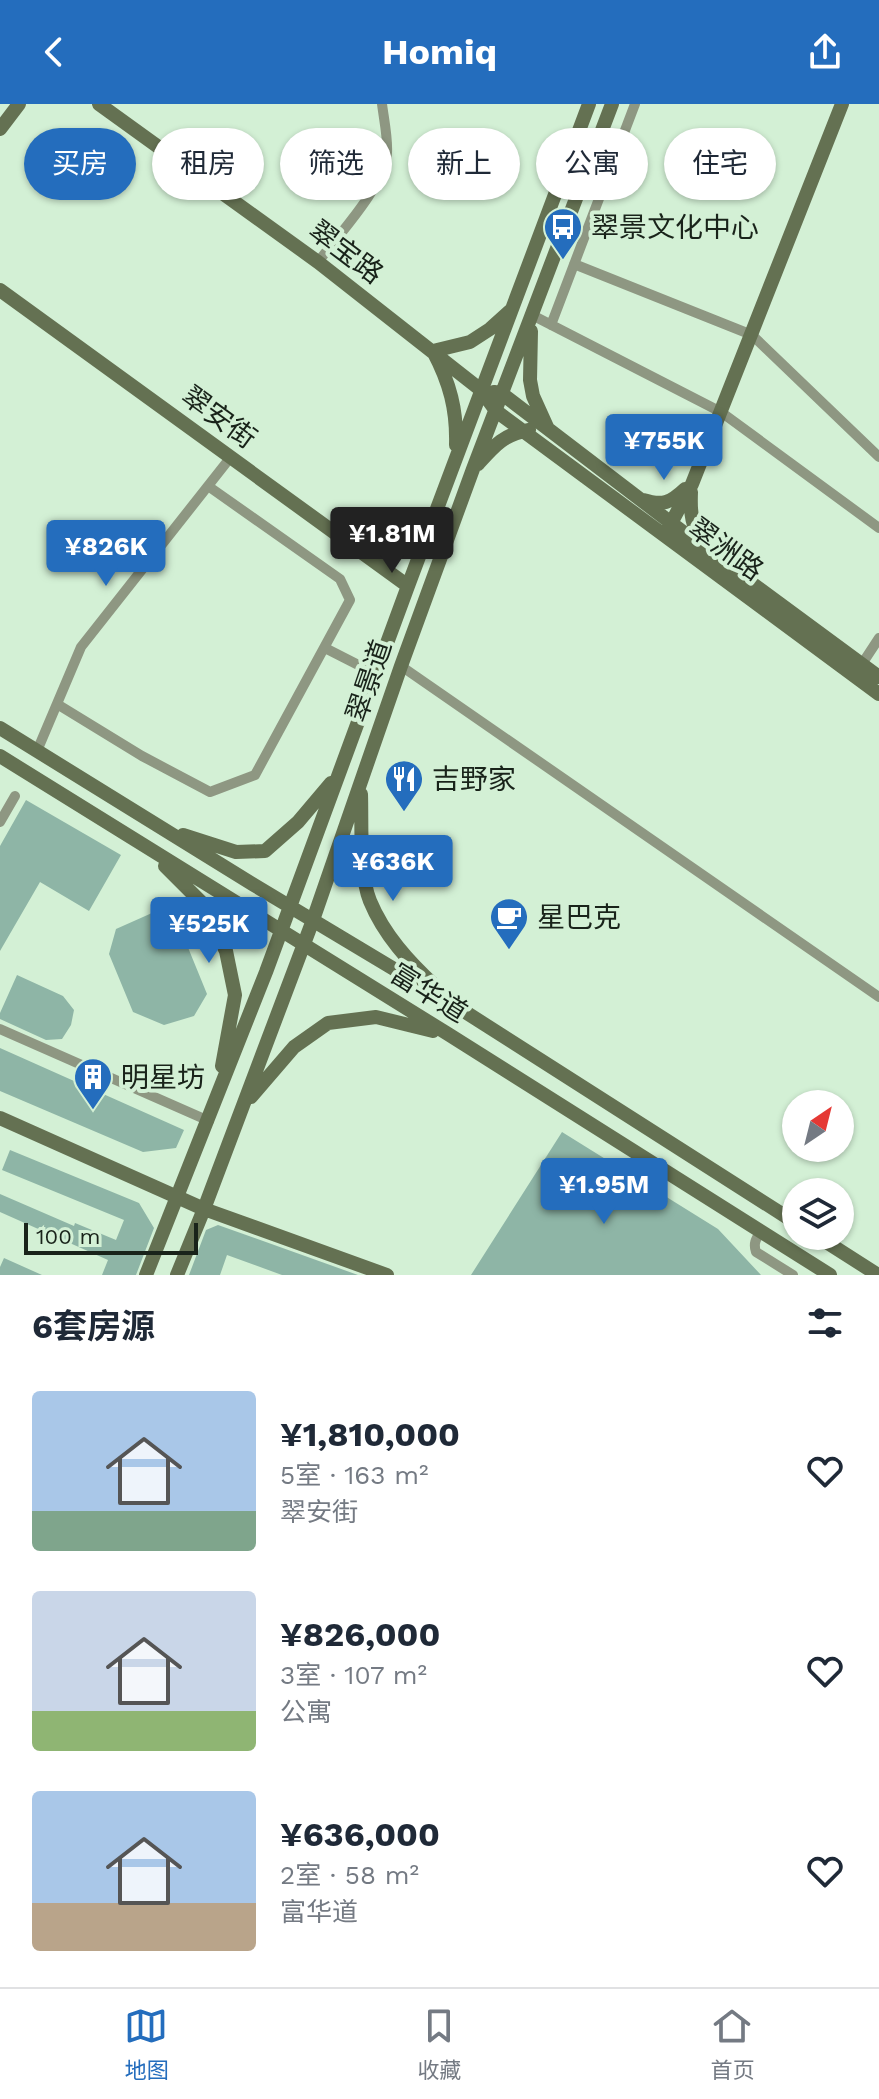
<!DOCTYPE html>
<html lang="zh">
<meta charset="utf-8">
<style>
:root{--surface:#fff;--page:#f2f2f3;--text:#1f2937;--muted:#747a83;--line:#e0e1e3;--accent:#246dbd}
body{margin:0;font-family:"Work Sans","Noto Sans SC",sans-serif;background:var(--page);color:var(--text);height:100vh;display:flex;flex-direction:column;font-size:30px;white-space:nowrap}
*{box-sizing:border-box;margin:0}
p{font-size:26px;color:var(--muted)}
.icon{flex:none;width:44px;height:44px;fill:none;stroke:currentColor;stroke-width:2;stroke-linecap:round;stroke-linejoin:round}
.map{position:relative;height:1171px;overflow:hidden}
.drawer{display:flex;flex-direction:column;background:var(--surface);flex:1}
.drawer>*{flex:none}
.guide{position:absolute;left:24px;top:24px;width:832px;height:72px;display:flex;gap:16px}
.needle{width:52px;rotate:35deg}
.buttons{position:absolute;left:782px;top:986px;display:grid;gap:16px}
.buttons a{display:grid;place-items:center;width:72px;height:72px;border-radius:50%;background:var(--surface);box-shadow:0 2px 6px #0004;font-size:40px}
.scale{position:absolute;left:24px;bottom:20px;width:174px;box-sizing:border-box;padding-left:8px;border:4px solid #19231a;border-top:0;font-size:22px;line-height:28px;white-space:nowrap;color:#19231a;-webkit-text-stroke:6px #d3f0d5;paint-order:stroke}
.price{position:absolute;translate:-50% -68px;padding:0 18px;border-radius:8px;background:var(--accent);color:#fff;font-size:26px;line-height:52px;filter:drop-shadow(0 2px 4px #0008)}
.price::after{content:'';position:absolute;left:50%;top:48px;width:24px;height:18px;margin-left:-12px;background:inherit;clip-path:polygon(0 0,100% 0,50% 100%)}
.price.current{background:#222;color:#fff}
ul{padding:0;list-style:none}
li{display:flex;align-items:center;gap:24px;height:200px;padding:0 32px}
li span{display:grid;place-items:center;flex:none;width:224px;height:160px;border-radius:8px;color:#555}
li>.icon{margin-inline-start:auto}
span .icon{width:96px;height:96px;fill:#fffc;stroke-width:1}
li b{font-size:34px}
h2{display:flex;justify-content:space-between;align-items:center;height:96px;padding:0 32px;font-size:34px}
.tag{padding:0 28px;border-radius:36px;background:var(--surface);box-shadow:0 2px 6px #0004;font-size:28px;line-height:72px}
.tag.current{background:var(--accent);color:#fff}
header{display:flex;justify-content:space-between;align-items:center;height:104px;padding:0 32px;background:var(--accent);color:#fff;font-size:36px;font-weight:700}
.tab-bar{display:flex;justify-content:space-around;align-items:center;height:112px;border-top:2px solid var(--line);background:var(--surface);font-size:22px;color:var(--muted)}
.tab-bar a{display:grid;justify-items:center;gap:4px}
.tab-bar .current{color:var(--accent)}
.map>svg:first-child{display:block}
.building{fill:#8eb5a6}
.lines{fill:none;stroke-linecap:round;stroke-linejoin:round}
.street{stroke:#8e9782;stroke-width:10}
.secondary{stroke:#647152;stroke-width:14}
.labels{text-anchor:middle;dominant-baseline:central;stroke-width:8;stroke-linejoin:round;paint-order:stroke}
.poi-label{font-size:28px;fill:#19231a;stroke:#d3f0d5;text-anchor:start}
.street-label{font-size:28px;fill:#19231a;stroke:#d3f0d5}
</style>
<header><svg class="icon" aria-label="back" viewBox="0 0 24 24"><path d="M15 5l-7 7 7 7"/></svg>Homiq<svg class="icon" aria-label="share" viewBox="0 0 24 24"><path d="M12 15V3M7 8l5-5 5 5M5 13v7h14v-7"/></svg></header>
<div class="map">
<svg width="879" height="1171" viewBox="0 0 879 1171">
<rect width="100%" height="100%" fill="#d3f0d5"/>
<path class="building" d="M26 696 121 751 89 807 40 778 0 847V742Z
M152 809 178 819 207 890 194 912 164 921 133 908 109 850 116 825Z
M17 871 63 892 74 906 71 921 62 935 46 936 0 915V909Z
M0 944 184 1026 176 1044 143 1048 0 987Z
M562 1028 718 1125 761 1171H471Z
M10 1046 139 1099 154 1124 136 1171H102L108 1156 0 1108V1090L74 1122 75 1119 116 1136 124 1116 2 1066Z
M218 1121 358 1171H282L227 1151 220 1171H189L206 1126Z
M4 1154 42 1171H0V1163Z"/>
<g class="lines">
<path class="street" d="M318 158C339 130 384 83 387 49 388 34 384 16 382 0
M574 160 752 231 879 353
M532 211 721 308 879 424
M551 221 635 0
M325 544 376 570
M862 560 879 534
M401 562 879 893
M57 600 142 652 210 688 255 671 350 496 340 475 208 382
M37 647 81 543 230 354
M0 718 15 692
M0 925 209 1017
M761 1127C756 1135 753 1139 756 1148L793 1171"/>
<path class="secondary" d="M99 0 318 158 481 286 496 307 879 590
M0 25 19 0
M0 186 408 482
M531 227 530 276 533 292 547 323
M494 288 501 289 704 444 879 573
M456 341C457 306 450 279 433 247L470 238 490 225 510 207
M478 360C494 342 504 330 529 326
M691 388C690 411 692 421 703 441
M643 396C663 402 670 399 685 385
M668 425 692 380 842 0
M0 624 254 781 459 904 796 1119
M0 652 448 930 830 1171
M361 690C362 720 359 770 370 797 384 831 409 858 435 882
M183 731 236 748 265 747 298 718 331 679
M165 762 202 799 226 847 235 891 222 962
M251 993 294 943 328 919 376 913 433 927
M0 1014 204 1105 387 1171
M817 1132 878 1171
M146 1171 266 868 408 482 589 0
M177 1171 204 1105 313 816 401 562 473 365 612 0"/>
</g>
<defs>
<symbol id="bus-pin" viewBox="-11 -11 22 30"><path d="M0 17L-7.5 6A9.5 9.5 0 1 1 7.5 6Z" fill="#246dbd" stroke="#d3f0d5"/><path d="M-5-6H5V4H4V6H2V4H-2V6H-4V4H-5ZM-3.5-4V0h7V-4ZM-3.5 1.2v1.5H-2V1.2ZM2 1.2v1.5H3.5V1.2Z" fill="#fff"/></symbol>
<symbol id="restaurant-pin" viewBox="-11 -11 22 30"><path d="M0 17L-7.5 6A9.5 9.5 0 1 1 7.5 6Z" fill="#246dbd" stroke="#d3f0d5"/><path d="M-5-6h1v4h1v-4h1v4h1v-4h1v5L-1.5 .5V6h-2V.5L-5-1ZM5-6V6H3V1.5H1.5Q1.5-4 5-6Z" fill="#fff"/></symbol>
<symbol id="cafe-pin" viewBox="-11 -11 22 30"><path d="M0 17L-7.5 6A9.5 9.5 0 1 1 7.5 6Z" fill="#246dbd" stroke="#d3f0d5"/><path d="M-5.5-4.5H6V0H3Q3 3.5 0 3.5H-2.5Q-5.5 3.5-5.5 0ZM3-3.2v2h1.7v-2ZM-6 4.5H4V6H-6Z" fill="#fff"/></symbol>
<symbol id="building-pin" viewBox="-11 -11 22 30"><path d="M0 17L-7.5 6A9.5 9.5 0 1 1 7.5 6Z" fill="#246dbd" stroke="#d3f0d5"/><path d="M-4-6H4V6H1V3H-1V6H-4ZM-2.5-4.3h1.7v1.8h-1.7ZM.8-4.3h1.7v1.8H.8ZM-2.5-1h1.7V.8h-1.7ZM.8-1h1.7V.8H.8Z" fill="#fff"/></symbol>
</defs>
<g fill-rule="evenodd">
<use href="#bus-pin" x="541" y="101" width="44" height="60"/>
<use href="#restaurant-pin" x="382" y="653" width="44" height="60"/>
<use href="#cafe-pin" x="487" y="791" width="44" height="60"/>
<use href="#building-pin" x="71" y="951" width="44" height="60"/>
</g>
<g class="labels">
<g class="poi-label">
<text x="591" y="123">翠景文化中心</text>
<text x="432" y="675">吉野家</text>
<text x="537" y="813">星巴克</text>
<text x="121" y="973">明星坊</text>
</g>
<g class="street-label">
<text transform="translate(346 148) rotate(37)">翠宝路</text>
<text transform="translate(219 313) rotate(36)">翠安街</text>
<text transform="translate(726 445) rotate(36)">翠洲路</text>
<text transform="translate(369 577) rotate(-71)">翠景道</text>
<text transform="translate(429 889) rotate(32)">富华道</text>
</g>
</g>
</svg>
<div class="buttons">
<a><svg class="needle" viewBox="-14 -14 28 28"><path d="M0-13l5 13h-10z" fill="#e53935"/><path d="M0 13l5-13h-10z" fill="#747a83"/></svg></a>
<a><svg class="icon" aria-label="layers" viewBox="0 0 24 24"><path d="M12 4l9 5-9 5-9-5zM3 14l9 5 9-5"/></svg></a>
</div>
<div class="scale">100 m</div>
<b class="price" style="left:664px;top:378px">¥755K</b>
<b class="price current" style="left:392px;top:471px">¥1.81M</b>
<b class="price" style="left:106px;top:484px">¥826K</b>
<b class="price" style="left:393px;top:799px">¥636K</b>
<b class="price" style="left:209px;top:861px">¥525K</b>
<b class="price" style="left:604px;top:1122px">¥1.95M</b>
<div class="guide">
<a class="tag current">买房</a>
<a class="tag">租房</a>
<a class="tag">筛选</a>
<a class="tag">新上</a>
<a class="tag">公寓</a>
<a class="tag">住宅</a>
</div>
</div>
<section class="drawer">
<h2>6套房源<svg class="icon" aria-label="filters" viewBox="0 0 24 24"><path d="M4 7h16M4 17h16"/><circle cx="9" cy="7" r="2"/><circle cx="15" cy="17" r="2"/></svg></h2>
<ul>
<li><span style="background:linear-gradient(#a9c7e8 75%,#7fa58c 0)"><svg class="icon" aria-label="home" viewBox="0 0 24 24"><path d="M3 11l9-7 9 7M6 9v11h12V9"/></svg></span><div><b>¥1,810,000</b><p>5室 · 163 m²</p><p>翠安街</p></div><svg class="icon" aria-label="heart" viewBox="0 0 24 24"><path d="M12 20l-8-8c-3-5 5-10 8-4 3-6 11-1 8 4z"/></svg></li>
<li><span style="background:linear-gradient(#c9d6e8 75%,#8fb573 0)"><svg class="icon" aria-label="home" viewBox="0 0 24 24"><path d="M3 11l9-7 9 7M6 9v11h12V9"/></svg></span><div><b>¥826,000</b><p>3室 · 107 m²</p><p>公寓</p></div><svg class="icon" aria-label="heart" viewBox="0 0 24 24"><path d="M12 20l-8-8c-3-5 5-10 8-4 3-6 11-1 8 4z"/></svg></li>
<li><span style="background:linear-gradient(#a9c7e8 70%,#b9a48a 0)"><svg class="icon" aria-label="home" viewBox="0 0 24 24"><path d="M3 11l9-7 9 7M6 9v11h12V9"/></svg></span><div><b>¥636,000</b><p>2室 · 58 m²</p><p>富华道</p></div><svg class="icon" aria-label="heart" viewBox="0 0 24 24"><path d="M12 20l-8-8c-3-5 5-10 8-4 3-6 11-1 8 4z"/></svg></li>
</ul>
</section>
<nav class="tab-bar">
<a class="current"><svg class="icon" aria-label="map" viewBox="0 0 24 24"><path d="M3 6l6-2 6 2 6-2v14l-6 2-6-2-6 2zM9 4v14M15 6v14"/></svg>地图</a>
<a><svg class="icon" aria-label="saved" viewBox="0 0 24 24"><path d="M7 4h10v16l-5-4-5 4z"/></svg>收藏</a>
<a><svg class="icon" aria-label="home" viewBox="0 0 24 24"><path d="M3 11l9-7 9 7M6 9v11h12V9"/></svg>首页</a>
</nav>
